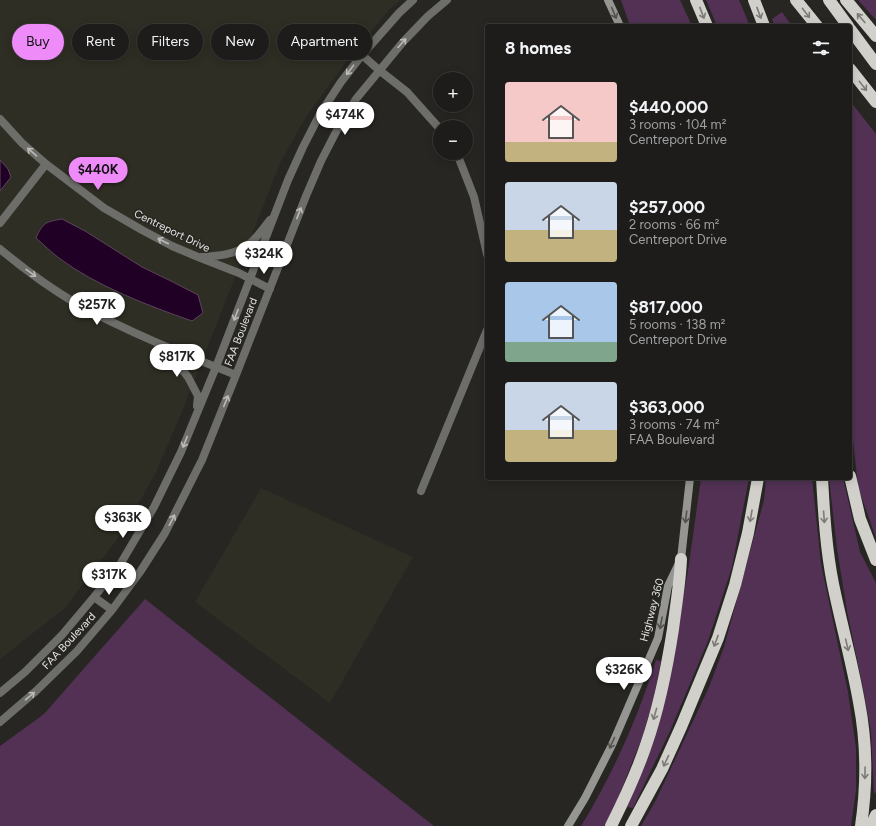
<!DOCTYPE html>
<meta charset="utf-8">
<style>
:root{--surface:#1d1c1a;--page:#252523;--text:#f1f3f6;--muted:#a0a1a2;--line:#3b3a39;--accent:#ee8bf8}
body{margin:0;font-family:Figtree,sans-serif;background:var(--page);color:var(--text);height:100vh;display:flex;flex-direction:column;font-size:15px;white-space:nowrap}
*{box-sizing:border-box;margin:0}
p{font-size:13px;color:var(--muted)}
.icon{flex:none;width:22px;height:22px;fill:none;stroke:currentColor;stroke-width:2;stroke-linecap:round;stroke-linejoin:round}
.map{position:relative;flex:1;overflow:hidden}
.panel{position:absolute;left:485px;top:24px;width:367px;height:456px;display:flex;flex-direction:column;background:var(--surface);border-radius:4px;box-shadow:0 2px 10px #0003,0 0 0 1px var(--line)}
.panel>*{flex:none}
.top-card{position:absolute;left:12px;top:24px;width:380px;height:36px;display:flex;gap:8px}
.tools{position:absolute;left:433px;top:72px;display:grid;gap:8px}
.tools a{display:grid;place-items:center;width:40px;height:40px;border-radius:50%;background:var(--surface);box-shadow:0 2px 10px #0003,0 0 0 1px var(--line);font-size:20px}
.price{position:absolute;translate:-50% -34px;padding:0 9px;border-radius:14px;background:#fff;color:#222;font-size:13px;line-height:26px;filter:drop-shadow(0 1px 2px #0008)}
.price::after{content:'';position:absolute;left:50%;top:24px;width:12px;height:9px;margin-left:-6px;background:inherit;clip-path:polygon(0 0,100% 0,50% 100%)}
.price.current{background:var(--accent);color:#111}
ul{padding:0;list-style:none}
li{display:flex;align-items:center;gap:12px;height:100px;padding:0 20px}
li span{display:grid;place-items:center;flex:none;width:112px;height:80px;border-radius:4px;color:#555}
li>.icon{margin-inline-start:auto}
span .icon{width:48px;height:48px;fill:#fffc;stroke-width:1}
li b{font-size:17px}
h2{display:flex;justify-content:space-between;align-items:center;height:48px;padding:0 20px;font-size:17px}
.pill{padding:0 14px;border-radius:18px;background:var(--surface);box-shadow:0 2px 10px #0003,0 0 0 1px var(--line);font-size:14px;line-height:36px}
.pill.current{background:var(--accent);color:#111}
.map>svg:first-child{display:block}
.built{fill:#2f2e24}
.green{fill:#523155}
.water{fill:#200024;stroke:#5b445d}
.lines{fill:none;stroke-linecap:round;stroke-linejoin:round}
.minor{stroke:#6d6d6a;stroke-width:8}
.tertiary{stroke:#6d6d6a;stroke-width:8}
.secondary{stroke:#959591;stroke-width:8}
.motorway{stroke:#d1d0cb;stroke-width:12}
.oneway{stroke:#53524e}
.oneway2{stroke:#7c7b76}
.oneway3{stroke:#bbbab8}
.labels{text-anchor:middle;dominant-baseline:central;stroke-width:3;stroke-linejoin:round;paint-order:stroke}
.street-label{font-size:11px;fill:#e5e4e2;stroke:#272622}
</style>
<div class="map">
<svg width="876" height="826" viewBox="0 0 876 826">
<rect width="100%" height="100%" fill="#272622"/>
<path class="built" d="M0 0H401L389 10 345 63 306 117 281 161 181 414 156 472 122 533 64 609 0 659Z
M261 488 413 557 330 703 195 602Z"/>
<path class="green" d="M621 0H680L692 26H630Z
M706 0H739L750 26H717Z
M858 0H876V20Z
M782 12 792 26H775L772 19Z
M850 101 876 134V538L858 487 850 412Z
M701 478H749L732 567 708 641 670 731 633 808 627 807 648 758 669 682 689 564Z
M766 478H812L821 564 848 692 856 748V790L851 826H641L656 800 709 687 724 647 764 500Z
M829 478H843L860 552 876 583V792L874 794 871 732 863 688 847 611 837 549Z
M145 599 434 826H0V746L44 714Z
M656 660 661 661 653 701 643 735 611 816 606 826H581C612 776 638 717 656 660Z"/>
<path class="water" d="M0 160 8 169 11 177 0 191Z
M62 219 85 231 142 267 173 282 198 295 203 313 192 321C149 306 96 286 59 258 51 252 44 245 36 238 43 222 46 222 62 219Z"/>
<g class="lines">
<path class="minor" d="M379 70 407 92 440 129
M456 153 458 156 474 197 487 254
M421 491 487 330"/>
<path class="tertiary" d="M362 55 379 70
M0 119 22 143 46 164 104 208 142 230 172 246 198 257 239 273 270 289
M0 223 46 164
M0 249C24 269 50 288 77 304 128 332 183 354 236 375
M201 257C216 256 234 255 247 246 254 241 264 228 270 220
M162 345 188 377 198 396 197 406
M94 597 112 610
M0 693 25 672 62 635 94 597 121 563 154 507 181 452 216 367 288 180 303 147 320 114 341 82 362 55 399 13 413 0
M0 722 36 691 77 651 112 610 140 572 165 533 202 460 236 375 306 196 321 161 337 130 356 99 403 42 428 16 447 0"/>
<path class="secondary" d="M608 0 620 26
M568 826 585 798 612 745 658 638 668 586 681 559 690 478"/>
<path class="motorway" d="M696 0 707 26
M754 0 764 26
M796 0 817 26
M829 0 848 26
M846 0 876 36
M850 29 876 64
M850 69 876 102
M850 476 860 519 876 560
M822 478C824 513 826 549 833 584 841 623 852 662 859 702 867 743 867 785 861 826
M611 826C624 800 637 772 646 745 659 708 667 668 673 629 676 605 680 583 681 559
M631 826 662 769 681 727 718 638 735 585 748 533 758 478
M871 826 876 815"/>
</g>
<defs><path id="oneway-shaft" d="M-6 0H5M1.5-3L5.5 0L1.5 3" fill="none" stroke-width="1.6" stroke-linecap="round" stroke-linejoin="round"/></defs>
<g class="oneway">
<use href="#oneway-shaft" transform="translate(614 13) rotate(67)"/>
<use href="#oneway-shaft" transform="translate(686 517) rotate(97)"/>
<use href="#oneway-shaft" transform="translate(661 623) rotate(101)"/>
<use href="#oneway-shaft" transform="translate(612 743) rotate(114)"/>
</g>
<g class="oneway2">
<use href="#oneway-shaft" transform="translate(702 13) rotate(69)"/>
<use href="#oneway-shaft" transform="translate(759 13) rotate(70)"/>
<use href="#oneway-shaft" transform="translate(806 13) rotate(52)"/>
<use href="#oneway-shaft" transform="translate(861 18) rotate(-130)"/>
<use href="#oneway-shaft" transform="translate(863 86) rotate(52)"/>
<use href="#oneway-shaft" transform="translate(751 516) rotate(100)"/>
<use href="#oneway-shaft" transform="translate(824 517) rotate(86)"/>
<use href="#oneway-shaft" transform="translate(716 641) rotate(111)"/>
<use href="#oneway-shaft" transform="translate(847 645) rotate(77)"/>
<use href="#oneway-shaft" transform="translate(655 714) rotate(106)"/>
<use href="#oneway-shaft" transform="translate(666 761) rotate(115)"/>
<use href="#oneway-shaft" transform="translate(865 773) rotate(91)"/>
</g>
<g class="oneway3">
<use href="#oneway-shaft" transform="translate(402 43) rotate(-48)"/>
<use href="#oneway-shaft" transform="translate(350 70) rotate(127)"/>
<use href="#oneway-shaft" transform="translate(32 152) rotate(-139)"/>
<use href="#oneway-shaft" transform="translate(299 213) rotate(-69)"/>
<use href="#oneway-shaft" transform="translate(163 241) rotate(-153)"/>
<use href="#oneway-shaft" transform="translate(31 273) rotate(36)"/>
<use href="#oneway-shaft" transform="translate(236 315) rotate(111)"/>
<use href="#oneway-shaft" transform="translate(226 401) rotate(-68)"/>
<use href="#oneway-shaft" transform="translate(185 442) rotate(112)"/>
<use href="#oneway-shaft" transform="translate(172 520) rotate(-63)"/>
<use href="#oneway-shaft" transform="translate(30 696) rotate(-40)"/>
</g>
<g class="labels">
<g class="street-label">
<text transform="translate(172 231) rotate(26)">Centreport Drive</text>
<text transform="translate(241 332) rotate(-69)">FAA Boulevard</text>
<text transform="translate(652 610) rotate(-75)">Highway 360</text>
<text transform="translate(69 641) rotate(-47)">FAA Boulevard</text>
</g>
</g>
</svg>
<div class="tools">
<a>+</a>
<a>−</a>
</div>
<b class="price" style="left:345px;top:136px">$474K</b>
<b class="price current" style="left:98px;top:191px">$440K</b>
<b class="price" style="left:264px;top:275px">$324K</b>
<b class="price" style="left:97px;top:326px">$257K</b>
<b class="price" style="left:177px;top:378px">$817K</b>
<b class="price" style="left:123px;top:539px">$363K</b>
<b class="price" style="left:109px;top:596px">$317K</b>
<b class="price" style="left:624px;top:691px">$326K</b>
<div class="top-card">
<a class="pill current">Buy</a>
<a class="pill">Rent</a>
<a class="pill">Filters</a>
<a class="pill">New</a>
<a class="pill">Apartment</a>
</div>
<section class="panel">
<h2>8 homes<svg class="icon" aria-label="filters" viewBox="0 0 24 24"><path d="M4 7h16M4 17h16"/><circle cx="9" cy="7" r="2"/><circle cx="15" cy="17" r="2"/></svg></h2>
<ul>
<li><span style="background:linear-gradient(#f6c9c9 75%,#c2b280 0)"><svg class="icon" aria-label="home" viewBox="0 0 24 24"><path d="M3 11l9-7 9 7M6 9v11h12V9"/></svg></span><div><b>$440,000</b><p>3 rooms · 104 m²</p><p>Centreport Drive</p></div></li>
<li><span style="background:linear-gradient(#c9d6e8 60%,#c2b280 0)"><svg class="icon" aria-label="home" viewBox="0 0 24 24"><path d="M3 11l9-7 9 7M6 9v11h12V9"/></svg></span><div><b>$257,000</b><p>2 rooms · 66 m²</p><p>Centreport Drive</p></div></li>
<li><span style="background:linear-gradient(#a9c7e8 75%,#7fa58c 0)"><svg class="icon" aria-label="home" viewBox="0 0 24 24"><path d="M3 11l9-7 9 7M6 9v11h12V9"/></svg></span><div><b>$817,000</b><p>5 rooms · 138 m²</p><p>Centreport Drive</p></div></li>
<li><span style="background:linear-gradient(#c9d6e8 60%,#c2b280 0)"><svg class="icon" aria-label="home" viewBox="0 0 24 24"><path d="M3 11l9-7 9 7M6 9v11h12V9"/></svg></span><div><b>$363,000</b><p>3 rooms · 74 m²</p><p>FAA Boulevard</p></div></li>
</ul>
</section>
</div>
